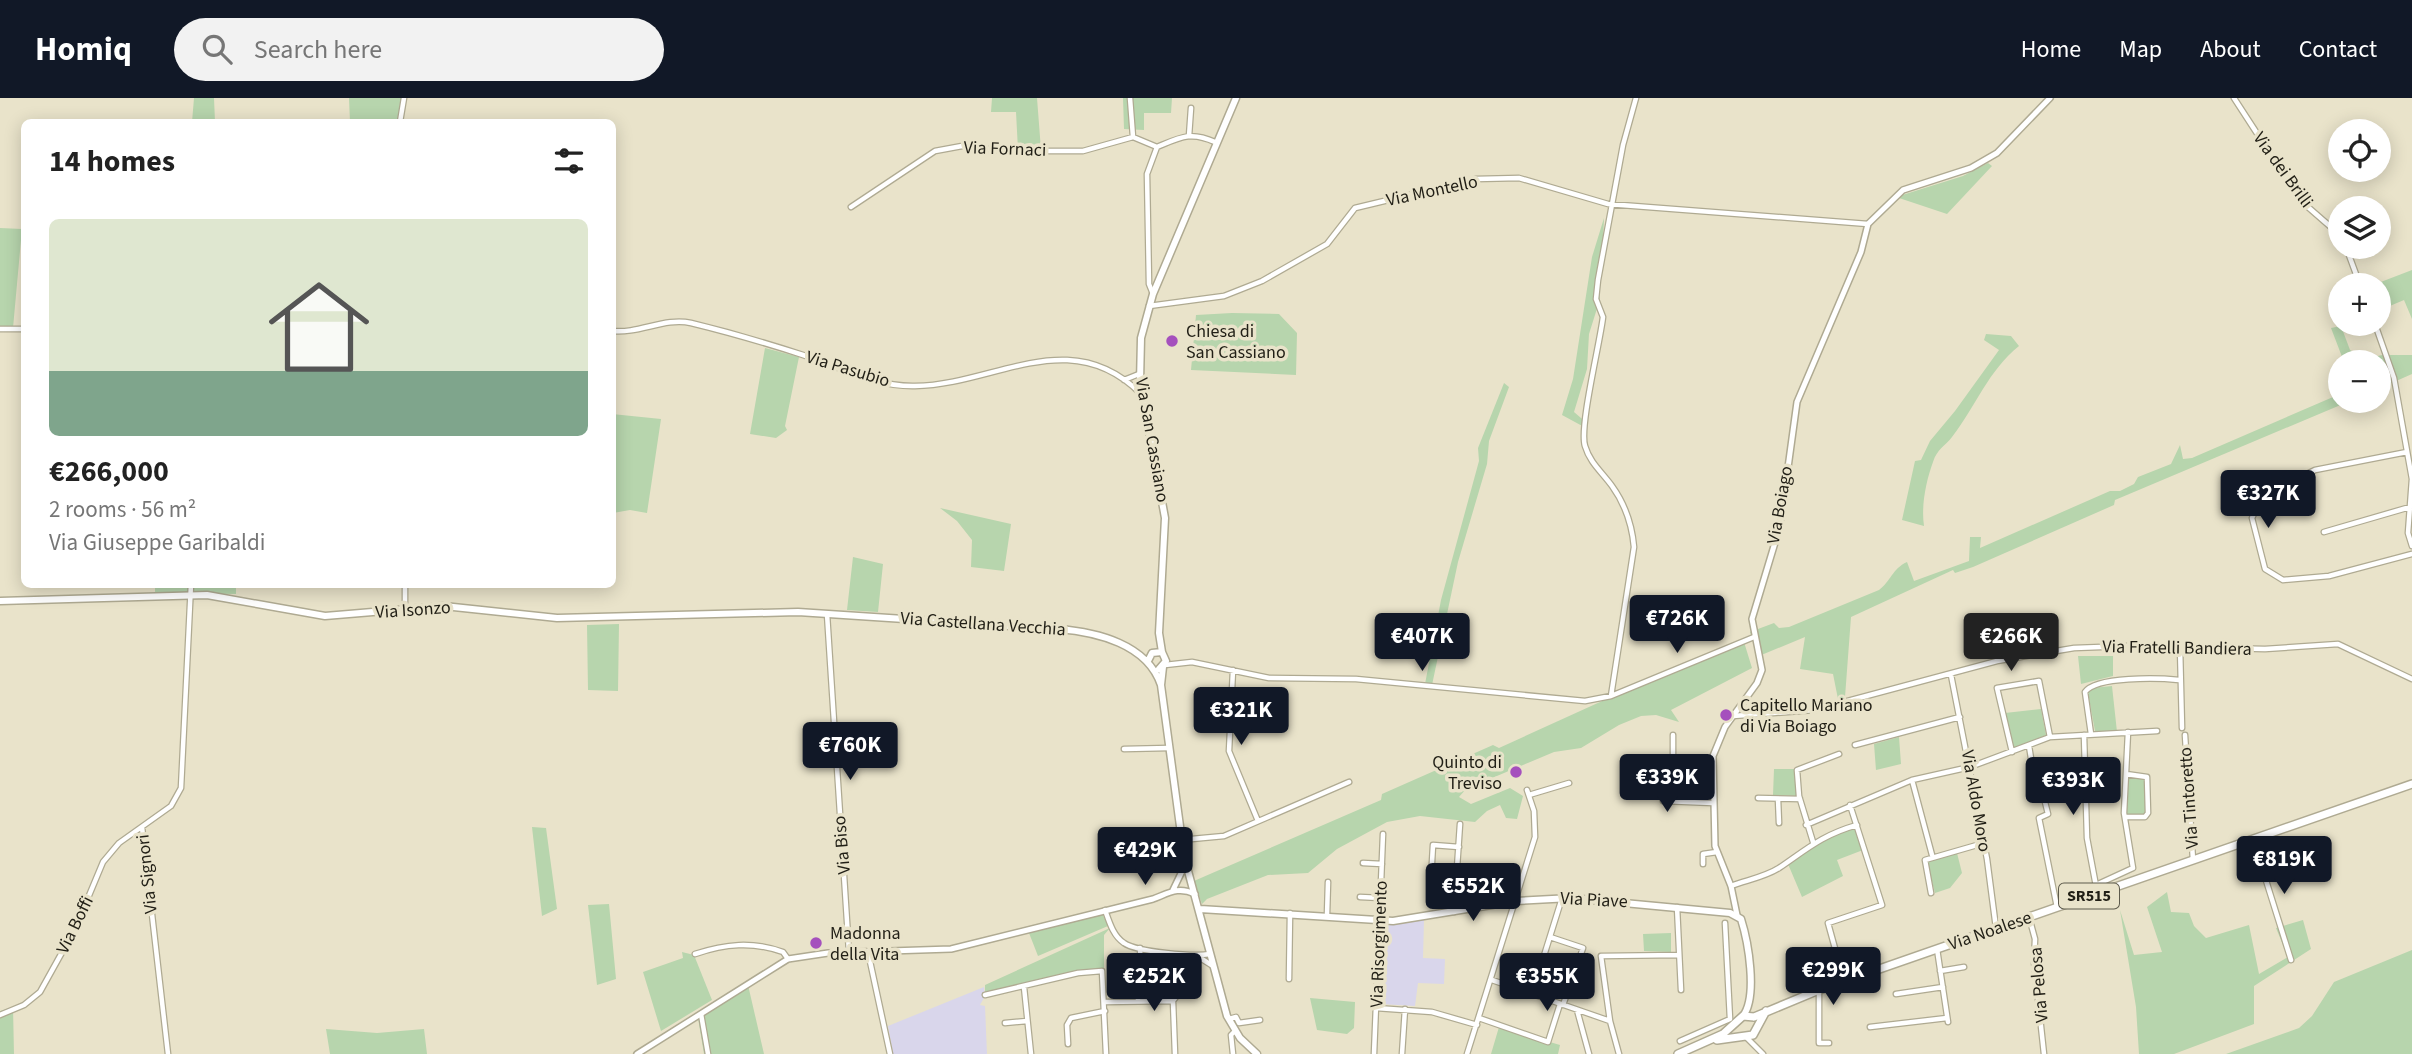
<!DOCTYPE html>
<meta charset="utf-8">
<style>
:root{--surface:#fff;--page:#f2f2f2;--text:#222;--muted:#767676;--line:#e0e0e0;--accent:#111827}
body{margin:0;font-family:"Source Sans 3",sans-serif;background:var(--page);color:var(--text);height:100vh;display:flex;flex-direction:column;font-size:26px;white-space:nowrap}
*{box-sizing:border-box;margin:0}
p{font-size:23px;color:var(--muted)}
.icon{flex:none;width:38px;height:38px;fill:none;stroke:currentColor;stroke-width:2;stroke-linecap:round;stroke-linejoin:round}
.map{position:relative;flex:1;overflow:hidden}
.panel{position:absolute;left:21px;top:21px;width:595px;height:469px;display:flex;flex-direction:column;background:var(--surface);border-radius:10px;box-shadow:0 4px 18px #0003}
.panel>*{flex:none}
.controls{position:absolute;left:2328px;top:21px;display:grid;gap:14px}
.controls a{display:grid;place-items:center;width:63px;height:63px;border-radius:50%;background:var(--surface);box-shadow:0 4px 18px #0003;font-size:35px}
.price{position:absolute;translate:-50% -60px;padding:0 16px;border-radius:7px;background:var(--accent);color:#fff;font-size:23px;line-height:46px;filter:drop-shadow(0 2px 4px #0008)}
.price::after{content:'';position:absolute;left:50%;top:42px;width:21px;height:16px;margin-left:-10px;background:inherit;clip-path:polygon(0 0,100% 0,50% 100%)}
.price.current{background:#222;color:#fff}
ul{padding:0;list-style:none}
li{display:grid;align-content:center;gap:14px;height:371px;padding:0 28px}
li+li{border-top:2px solid var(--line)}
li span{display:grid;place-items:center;height:217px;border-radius:10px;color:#555}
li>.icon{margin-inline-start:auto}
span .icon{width:126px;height:126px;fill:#fffc;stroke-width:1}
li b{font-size:30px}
h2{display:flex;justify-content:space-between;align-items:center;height:84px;padding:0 28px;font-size:30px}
header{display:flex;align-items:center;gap:42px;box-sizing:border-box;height:98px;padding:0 35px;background:var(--accent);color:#fff}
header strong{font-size:33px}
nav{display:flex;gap:38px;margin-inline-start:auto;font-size:24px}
.search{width:490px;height:63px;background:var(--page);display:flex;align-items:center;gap:18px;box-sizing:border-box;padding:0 24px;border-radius:38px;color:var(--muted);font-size:26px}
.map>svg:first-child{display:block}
.education{fill:#d9d6eb}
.green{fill:#b7d5ad}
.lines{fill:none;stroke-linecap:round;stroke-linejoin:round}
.minor-casing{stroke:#afaa92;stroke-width:7}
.tertiary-casing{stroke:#afaa92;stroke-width:8}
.secondary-casing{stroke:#afaa92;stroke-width:9}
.primary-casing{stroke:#afaa92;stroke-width:10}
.minor{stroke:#fff;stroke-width:4.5}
.tertiary{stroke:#fff;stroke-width:5}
.secondary{stroke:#fff;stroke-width:6}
.primary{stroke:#fff;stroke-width:7}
.poi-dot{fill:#a550bd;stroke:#e9e3ca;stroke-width:2.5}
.labels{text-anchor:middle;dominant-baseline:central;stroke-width:7;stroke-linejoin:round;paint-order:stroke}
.shield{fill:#e9e3ca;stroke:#5d5a4c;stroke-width:2}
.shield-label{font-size:16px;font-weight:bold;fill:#211f16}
.street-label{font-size:18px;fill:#211f16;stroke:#e9e3ca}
.poi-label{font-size:18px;fill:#211f16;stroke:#e9e3ca;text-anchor:start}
</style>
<header>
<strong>Homiq</strong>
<div class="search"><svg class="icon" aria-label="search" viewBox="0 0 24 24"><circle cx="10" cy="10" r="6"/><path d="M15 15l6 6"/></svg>Search here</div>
<nav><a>Home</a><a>Map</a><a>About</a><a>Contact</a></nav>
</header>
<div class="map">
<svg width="2412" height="956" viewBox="0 0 2412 956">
<rect width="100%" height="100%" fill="#e9e3ca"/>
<path class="education" d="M1424 822 1423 860 1445 861 1444 886 1418 885 1415 908 1380 906 1385 827Z
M984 889 985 898 980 907 985 908 987 956H893L888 928Z"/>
<path class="green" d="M194 0H214L215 24H192Z
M349 0H402L401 24H350Z
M992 0H1037L1041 52H1018L1016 14H991Z
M1123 0H1172L1171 15H1144V32L1124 31Z
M1988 65 1992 68 1947 116 1896 99 1963 78Z
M1604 120 1603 145H1607L1598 189 1600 201 1589 236 1587 271 1574 314 1588 326 1586 330 1562 317 1573 281 1592 159Z
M0 130 22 131 13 230 0 229Z
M2412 172V221L2404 202 2378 213V187H2373Z
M1232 215 1279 216 1297 235 1296 277 1191 272 1196 217Z
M2341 228 2350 252 2366 261 2382 257H2412V276L2378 291V264H2344L2331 230Z
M1986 236 2011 238 2019 248C1988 273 1976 308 1952 339 1945 348 1937 351 1933 364 1926 383 1921 408 1924 428L1902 422 1915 363 1921 362 1930 343 1955 313 1999 252 1984 242Z
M765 250 799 259 785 328 787 332 776 340 750 336Z
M1504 285 1509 289 1489 343 1487 366 1458 464 1432 587 1425 586 1441 502 1479 363 1478 350Z
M2340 296V303H2350L2115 402 2114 407 1973 469 1955 475 1953 472 1851 519 1845 599 1838 601 1833 576 1800 571 1805 539 1759 558 1750 534 1774 525 1779 530 1789 529 1879 492C1891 483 1892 471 1907 464L1914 483 1969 463 1970 439H1981L1980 450 2110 393H2120L2134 386 2138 379 2171 366 2180 347 2183 361 2192 360Z
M612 316 661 321 647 415 630 412 613 415Z
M940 410 1011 426 1004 473 971 469 972 442 957 423Z
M853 459 883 466 878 514 847 512Z
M155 487H236V496L155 495Z
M619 526 618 593 588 592 587 527Z
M1744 544 1752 570 1671 612 1679 624 1656 617 1641 618 1619 627 1581 650 1554 654 1466 691 1459 699 1471 706 1510 690 1523 698 1517 721 1506 720 1500 707 1487 713 1475 724 1420 718 1387 724 1337 751 1308 775 1268 777 1207 801 1202 806 1194 783 1210 776 1381 702 1382 696 1493 647 1499 650 1633 589Z
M2078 558H2113V578L2081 586Z
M2112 588 2117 634 2095 633 2088 595 2092 590Z
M2041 611 2046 637 2013 651 2005 615Z
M1899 639 1901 666 1876 672 1874 646Z
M1774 671H1796L1798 698 1773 697Z
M2127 677 2145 679V718H2126Z
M532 729 546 730 557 811 542 818Z
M1855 729 1863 752 1837 762 1843 778 1802 799 1788 766 1831 737Z
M1957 755 1962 775 1950 790 1935 795 1926 761Z
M2167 794 2171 814 2189 815 2194 828 2206 840 2249 827 2259 876 2288 859 2276 830 2303 822 2311 851 2254 888V926L2174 956H2139L2136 909 2120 812 2134 857 2162 854 2147 809Z
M609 806 616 881 597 887 588 807Z
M1102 815 1108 828 1038 858 1029 835Z
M1110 830 1104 837V872L1076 873 985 896V887Z
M1671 835V854L1644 853 1643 836Z
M2412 852V956H2226L2299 930 2312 918 2334 884Z
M682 854 694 857 712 902 661 933 643 874 683 860Z
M748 887 764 956H704L698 920Z
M1310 900 1355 904 1354 930 1347 936 1317 932Z
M13 909 14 956H0V913Z
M1499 929 1560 947 1558 956H1491Z
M326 931 377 935 424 931 427 956H330Z"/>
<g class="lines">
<defs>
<path id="minor" d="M1130 0 1133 39 1157 49C1181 39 1191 33 1215 44
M2234 0 2301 103 2340 137
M400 24 404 0
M1189 38 1191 10
M851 109 935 53 962 48 1006 53H1083L1133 39
M2346 149 2360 187
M1153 196 1149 186 1147 76 1157 49
M1149 208 1224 198 1262 183 1327 146 1355 110 1476 81 1519 80 1608 106 1868 126
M2375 226 2394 280 2412 381
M0 231H24
M612 233C639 236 665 219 691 225 728 234 766 245 803 257 840 269 875 289 915 288 995 287 1070 225 1141 296
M1124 282 1139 276
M2407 354 2315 372 2263 398 2252 420 2265 471 2283 482 2329 478 2412 456
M2412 381 2408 435 2412 448
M2324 434 2410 409
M405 486V511
M827 516 849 854
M2180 549 2182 630
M1165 567 1192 564 1269 580 1356 581 1585 603 1611 598 1754 539
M1233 572 1229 653 1258 723
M1951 577 1987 761 1996 830
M1611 598 1634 449C1632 427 1625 406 1612 388 1602 374 1590 365 1585 348 1579 329 1600 245 1603 219L1596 201 1598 182 1623 47 1636 0
M1733 618 1814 612 1997 563 2074 550 2128 548 2265 551 2338 546 2412 581
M2091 636 2085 594C2096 578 2159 580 2179 582
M1673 637V663L1713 666
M2084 637 2087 740 2096 788
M2185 637 2193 762
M1855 647 1960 619
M2029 648 2035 685
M1124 651 1169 650
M2012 654 1997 590 2039 583 2050 639
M1663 681V703L1713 705
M1912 682 1932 757
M1529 697 1569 685
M1758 700 1800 701
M2044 700 2048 716 2039 720 2057 809
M1778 701 1779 725
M2125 719H2145L2148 715 2147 679 2126 676
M1806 727 1912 682 1970 669 2050 639 2157 633
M142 729 168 956
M2253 741 2291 862
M1181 742 1224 738 1349 684
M1813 744 1799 698 1797 672 1839 656
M1363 765 1382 766
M1703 766V756L1717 754
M1457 783 1431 781 1433 747 1459 749
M2096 787 2133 770 2124 715 2128 634
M1731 788C1747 782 1765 779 1779 770 1807 751 1822 737 1857 727
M1931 795 1925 762 1984 745
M1360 799 1381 800
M1677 809 1681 892
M1105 812C1109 823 1113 838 1124 845 1137 854 1194 859 1210 856
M1454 814 1460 726
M1327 817 1328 784
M2029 819 2035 841 2034 864 2044 956
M1550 839 1583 850 1563 907
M1140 850 1141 875
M1937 851 1948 924
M868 854 890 956
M695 856C725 846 752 843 783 854L788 861
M1197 858 1213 868
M1122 861V878H1141
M1940 873 1964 869
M1137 878 1138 902
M1289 881 1290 815
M1492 882 1610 923
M1844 883 1828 825 1882 807 1850 707
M1024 889 1031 956
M1819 892V945H1829
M1532 896 1562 800
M1896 896 1943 889
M985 897 1078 875 1102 873 1106 956
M1173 903 1179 895 1189 893
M1105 904 1173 903 1175 956
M1376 910 1432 914 1477 927
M1577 912 1589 956
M701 916 708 956
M0 917 24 907 40 894 75 831 103 764 119 745 171 708 181 690 191 486
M1479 920 1548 944 1560 906
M1229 921 1236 919 1239 925 1260 922
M1005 925 1027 923
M1870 929 1947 920
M1746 939 1763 956
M1680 943 1730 921 1725 825
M1068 946 1067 927 1071 920 1105 913
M1233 956 1231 937 1235 933
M1374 956 1383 736
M1402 956 1405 911
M1467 956 1535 739 1534 713 1527 692
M1619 956 1610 923 1601 858 1679 857"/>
<path id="tertiary" d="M1173 792 1185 767
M1737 817 1731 788 1715 748 1713 658 1725 629 1757 585 1762 572 1752 521 1780 428 1797 304 1861 154 1868 126 1903 92 1971 70 1997 55 2050 0
M637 956 788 861 828 855 951 851 1153 801C1169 795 1178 788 1195 796"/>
<path id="secondary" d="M0 503 207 497 325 518 444 508 557 520 798 514 1058 531C1097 534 1147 546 1161 587
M1162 554 1159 535 1165 420 1140 284 1141 240 1153 196 1236 0
M1148 563 1152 555 1162 554 1166 563 1159 571
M1163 569 1161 587 1184 758 1227 918 1240 940 1257 956
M1200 811 1393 823 1516 803 1571 800 1730 815 1741 821C1748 843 1758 898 1743 918"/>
<path id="primary" d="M1754 919 1819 892 2412 686
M1717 942 1753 937 1766 913
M1678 956 1723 936 1743 918 1754 919"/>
</defs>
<use href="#minor" class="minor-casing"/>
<use href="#tertiary" class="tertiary-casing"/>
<use href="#secondary" class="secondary-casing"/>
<use href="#primary" class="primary-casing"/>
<use href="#minor" class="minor"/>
<use href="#tertiary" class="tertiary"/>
<use href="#secondary" class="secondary"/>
<use href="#primary" class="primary"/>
</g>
<g class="poi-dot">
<circle cx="1172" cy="243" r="7"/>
<circle cx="1726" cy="617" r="7"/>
<circle cx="1516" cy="674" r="7"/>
<circle cx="816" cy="845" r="7"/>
</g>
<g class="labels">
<rect class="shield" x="2059" y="785.5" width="60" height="25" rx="5"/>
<g class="shield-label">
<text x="2089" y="798">SR515</text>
</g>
<g class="street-label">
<text transform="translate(1005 51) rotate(2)">Via Fornaci</text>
<text transform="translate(2283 72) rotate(54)">Via dei Brilli</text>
<text transform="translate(1432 93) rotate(-12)">Via Montello</text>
<text transform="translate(848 271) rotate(17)">Via Pasubio</text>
<text transform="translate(1152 342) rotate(80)">Via San Cassiano</text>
<text transform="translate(1780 407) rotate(-80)">Via Boiago</text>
<text transform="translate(413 512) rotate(-4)">Via Isonzo</text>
<text transform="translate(983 526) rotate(4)">Via Castellana Vecchia</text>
<text transform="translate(2177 550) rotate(1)">Via Fratelli Bandiera</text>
<text transform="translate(2189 700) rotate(-94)">Via Tintoretto</text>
<text transform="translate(1976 703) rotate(80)">Via Aldo Moro</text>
<text transform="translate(842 747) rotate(-95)">Via Biso</text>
<text transform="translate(147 776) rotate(-96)">Via Signori</text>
<text transform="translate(1594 802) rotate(3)">Via Piave</text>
<text transform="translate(75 827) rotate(-64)">Via Boffi</text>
<text transform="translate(1990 833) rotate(-19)">Via Noalese</text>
<text transform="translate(1379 846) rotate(-88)">Via Risorgimento</text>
<text transform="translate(2039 887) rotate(-95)">Via Pelosa</text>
</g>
<g class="poi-label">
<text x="1186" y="233">Chiesa di<tspan x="1186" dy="21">San Cassiano</tspan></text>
<text x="1740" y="607">Capitello Mariano<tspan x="1740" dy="21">di Via Boiago</tspan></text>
<text x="1502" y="664" text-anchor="end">Quinto di<tspan x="1502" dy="21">Treviso</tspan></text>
<text x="830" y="835">Madonna<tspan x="830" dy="21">della Vita</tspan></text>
</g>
</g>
</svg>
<div class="controls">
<a><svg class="icon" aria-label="locate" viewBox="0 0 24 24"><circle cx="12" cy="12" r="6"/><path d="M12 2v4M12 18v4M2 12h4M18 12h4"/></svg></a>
<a><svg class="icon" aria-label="layers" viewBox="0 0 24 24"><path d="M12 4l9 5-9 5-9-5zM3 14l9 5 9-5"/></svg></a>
<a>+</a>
<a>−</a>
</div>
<b class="price" style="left:2268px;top:432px">€327K</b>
<b class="price" style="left:1677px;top:557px">€726K</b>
<b class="price" style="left:1422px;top:575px">€407K</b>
<b class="price current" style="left:2011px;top:575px">€266K</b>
<b class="price" style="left:1241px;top:649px">€321K</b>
<b class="price" style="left:850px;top:684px">€760K</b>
<b class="price" style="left:1667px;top:716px">€339K</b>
<b class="price" style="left:2073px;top:719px">€393K</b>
<b class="price" style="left:1145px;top:789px">€429K</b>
<b class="price" style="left:2284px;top:798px">€819K</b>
<b class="price" style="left:1473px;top:825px">€552K</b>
<b class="price" style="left:1833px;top:909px">€299K</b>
<b class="price" style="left:1154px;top:915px">€252K</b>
<b class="price" style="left:1547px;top:915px">€355K</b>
<section class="panel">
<h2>14 homes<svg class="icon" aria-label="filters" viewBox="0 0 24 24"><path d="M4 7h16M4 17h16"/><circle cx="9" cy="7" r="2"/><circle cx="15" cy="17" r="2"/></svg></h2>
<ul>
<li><span style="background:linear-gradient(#dfe7d0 70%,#7fa58c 0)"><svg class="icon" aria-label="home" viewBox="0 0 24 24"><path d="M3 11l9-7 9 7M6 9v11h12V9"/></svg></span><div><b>€266,000</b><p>2 rooms · 56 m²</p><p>Via Giuseppe Garibaldi</p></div></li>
</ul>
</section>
</div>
